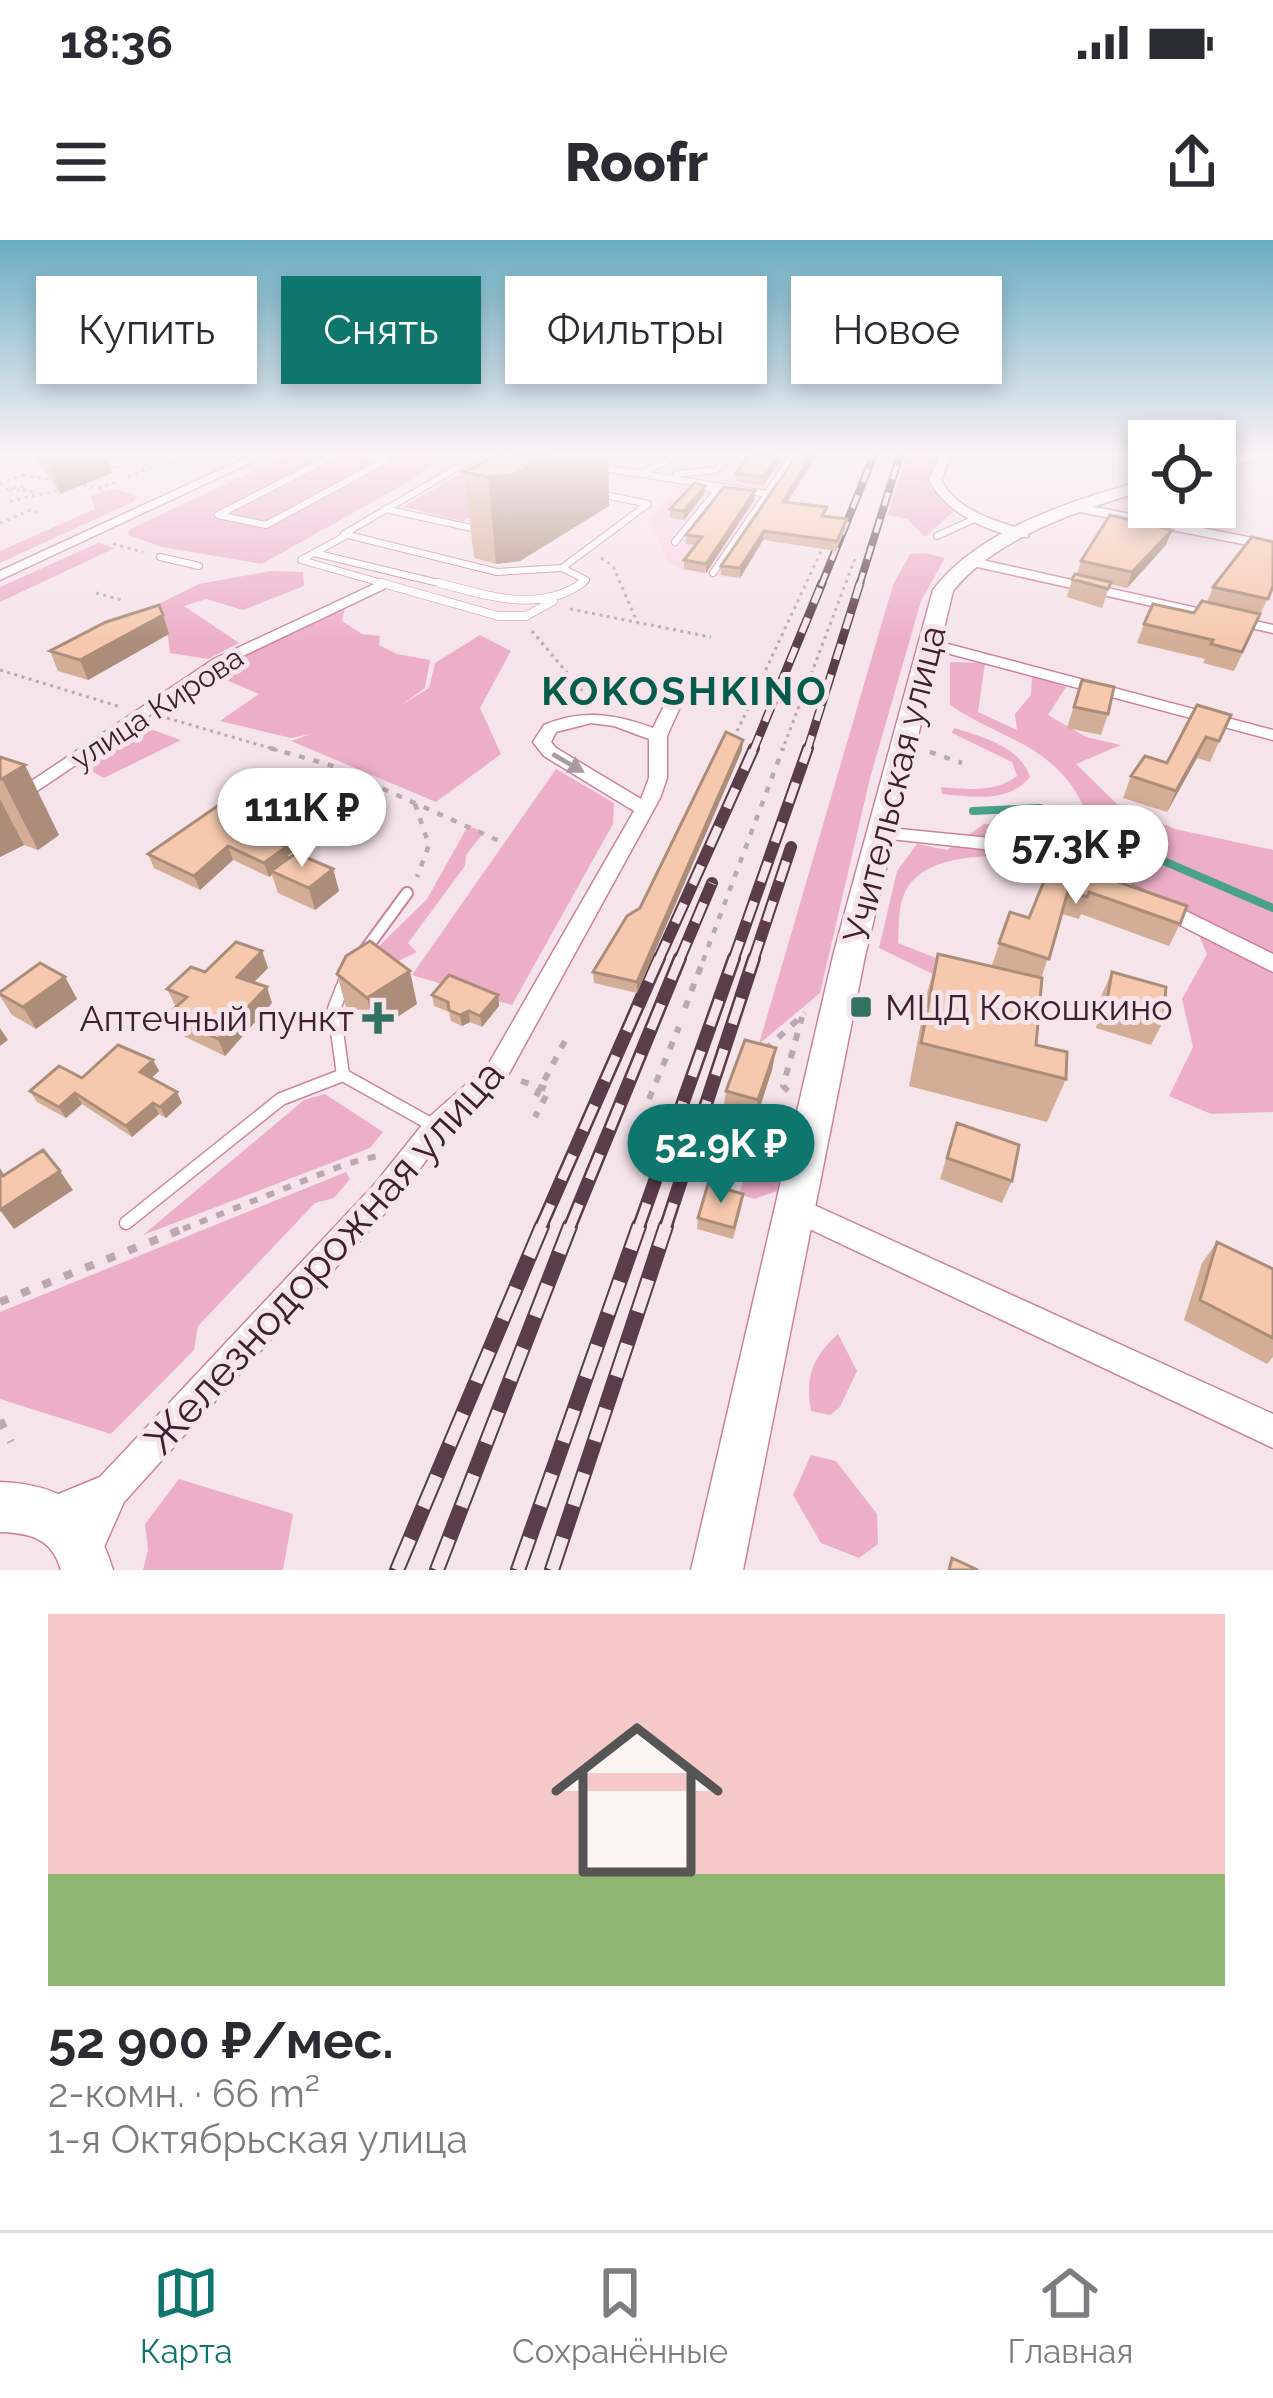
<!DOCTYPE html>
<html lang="ru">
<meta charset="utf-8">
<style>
:root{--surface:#fff;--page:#f2f2f3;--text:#2b2b33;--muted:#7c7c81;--line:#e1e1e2;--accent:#0f766e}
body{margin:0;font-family:Raleway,sans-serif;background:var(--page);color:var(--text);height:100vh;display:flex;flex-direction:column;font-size:45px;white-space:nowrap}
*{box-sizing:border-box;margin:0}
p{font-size:39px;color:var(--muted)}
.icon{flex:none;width:66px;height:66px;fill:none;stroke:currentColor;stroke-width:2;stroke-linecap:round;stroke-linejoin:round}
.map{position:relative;height:1330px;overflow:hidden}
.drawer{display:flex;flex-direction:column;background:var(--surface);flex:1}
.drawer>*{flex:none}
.banner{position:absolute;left:36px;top:36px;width:1203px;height:108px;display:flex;gap:24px}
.tools{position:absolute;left:1128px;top:180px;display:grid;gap:24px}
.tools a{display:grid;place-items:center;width:108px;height:108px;border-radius:0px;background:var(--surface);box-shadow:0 6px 18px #0003;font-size:60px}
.price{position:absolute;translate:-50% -102px;padding:0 27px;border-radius:42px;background:#fff;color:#222;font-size:39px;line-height:78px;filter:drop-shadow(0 3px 6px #0008)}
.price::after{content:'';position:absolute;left:50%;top:72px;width:36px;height:27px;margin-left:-18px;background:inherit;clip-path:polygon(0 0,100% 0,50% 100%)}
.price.current{background:var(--accent);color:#fff}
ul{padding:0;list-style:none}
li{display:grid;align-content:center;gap:24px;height:636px;padding:0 48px}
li+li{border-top:3px solid var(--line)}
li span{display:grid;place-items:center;height:372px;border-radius:0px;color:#555}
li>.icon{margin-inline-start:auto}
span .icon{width:216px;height:216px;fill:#fffc;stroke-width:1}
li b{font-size:51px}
.chip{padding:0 42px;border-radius:0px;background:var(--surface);box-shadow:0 6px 18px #0003;font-size:42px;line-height:108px}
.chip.current{background:var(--accent);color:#fff}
.status{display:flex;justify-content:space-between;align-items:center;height:84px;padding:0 60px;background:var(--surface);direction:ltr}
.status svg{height:33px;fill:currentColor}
header{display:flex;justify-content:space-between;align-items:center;height:156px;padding:0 48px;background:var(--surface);font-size:54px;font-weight:800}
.tab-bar{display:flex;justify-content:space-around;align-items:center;height:168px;border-top:3px solid var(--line);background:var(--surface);font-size:33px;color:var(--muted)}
.tab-bar a{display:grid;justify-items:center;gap:6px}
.tab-bar .current{color:var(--accent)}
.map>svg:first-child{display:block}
.built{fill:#fad4e3}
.green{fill:#edafc8}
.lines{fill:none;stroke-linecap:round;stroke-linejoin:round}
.stream{stroke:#4aa28a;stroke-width:8}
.lane-far3-casing{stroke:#ce80a2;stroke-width:8}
.lane-far2-casing{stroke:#ce80a2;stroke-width:9}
.lane-far1-casing{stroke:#ce80a2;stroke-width:14}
.lane-casing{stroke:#ce80a2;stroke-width:15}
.street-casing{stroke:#ce80a2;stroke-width:3}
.secondary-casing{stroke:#ce80a2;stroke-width:3}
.path-far3{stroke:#bda7b0;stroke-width:3;stroke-dasharray:3 4.5;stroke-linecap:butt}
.path-far2{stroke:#bda7b0;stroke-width:4.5;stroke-dasharray:6 9;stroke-linecap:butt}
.path-far1{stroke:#bda7b0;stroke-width:6;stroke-dasharray:8 10;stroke-linecap:butt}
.path{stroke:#bda7b0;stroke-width:8;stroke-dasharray:9 14;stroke-linecap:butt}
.lane-far3{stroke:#fff;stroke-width:6}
.lane-far2{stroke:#fff;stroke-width:8}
.lane-far1{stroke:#fff;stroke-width:10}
.lane{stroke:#fff;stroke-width:12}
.street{fill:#fff;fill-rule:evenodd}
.secondary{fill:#fff;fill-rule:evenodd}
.rail-far4-casing{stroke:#5b3d4a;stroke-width:8}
.rail-far3-casing{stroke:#5b3d4a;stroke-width:9}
.rail-far2-casing{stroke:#5b3d4a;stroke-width:12}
.rail-far1-casing{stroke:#5b3d4a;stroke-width:14}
.rail-casing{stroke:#5b3d4a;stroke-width:16}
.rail-far4{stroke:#f6e4eb;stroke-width:4.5;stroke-dasharray:14;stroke-linecap:butt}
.rail-far3{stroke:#f6e4eb;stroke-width:6;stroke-dasharray:16;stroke-linecap:butt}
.rail-far2{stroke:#f6e4eb;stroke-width:8;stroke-dasharray:21;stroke-linecap:butt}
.rail-far1{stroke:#f6e4eb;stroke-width:9;stroke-dasharray:27;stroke-linecap:butt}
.rail{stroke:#f6e4eb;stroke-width:12;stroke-dasharray:34;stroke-linecap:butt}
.wall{fill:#d4ad96}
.shaded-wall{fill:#ac8d7a}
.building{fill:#f6c9ae;stroke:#ac8d7a;stroke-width:3}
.oneway{fill:#a99ba1}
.poi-dot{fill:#327261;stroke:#f6e4eb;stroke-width:4.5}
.labels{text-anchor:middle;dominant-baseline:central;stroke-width:10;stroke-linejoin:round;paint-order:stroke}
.far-street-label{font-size:30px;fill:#40202e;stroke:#f6e4eb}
.street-label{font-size:36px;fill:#40202e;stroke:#f6e4eb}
.poi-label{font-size:36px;fill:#40202e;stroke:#f6e4eb;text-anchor:start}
.far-district-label{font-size:39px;font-weight:bold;letter-spacing:3px;fill:#055c4a;stroke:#f6e4eb}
.near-street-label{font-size:42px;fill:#40202e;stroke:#f6e4eb}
</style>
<div class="status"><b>18:36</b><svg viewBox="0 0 49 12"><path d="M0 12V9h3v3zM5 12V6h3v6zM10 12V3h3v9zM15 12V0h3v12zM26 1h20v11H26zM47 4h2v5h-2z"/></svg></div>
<header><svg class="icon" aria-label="menu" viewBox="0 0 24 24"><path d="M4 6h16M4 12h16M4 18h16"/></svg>Roofr<svg class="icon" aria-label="share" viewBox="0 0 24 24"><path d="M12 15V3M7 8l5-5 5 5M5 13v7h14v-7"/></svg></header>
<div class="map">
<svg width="1273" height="1330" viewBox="0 0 1273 1330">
<rect width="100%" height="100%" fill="#f6e4eb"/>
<path class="built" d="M738 215H818L740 339 683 331 667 322 650 279 681 243 713 248Z"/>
<path class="green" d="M288 215H442L413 239 262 324 161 307 128 295 130 289Z
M907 215H939L928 245 954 271 925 297 907 279 888 275Z
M473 227 534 239 463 281 402 267Z
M114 249 136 255 135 261 0 323V311L95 269 91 256Z
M98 303 115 308 0 362V347Z
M925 313 945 318 921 361 870 538 820 753 759 804 893 345 910 314Z
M271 331 303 332 304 346 243 370 206 359 184 366 239 403 208 419 170 413 168 396 132 377 199 344Z
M346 363 342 381 362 394 380 396 379 405 397 414 430 420 425 448 400 466 429 448 435 423 480 395 511 411 480 468 501 514 436 562 291 501 311 494 291 498 220 481 259 454 224 439 205 449 184 451 228 421Z
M950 422 985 423 978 472 1017 490 1015 474 1031 455 1032 435 1066 447 1048 475 1086 497 1121 505 1076 524 1118 565 1175 589 1273 610V872L1211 874 1169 856 1193 807 1182 759 1207 714 1194 684C1149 665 1103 639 1056 625 1015 613 920 606 903 657 898 670 899 689 898 703L994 741 939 737 879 708 897 631 917 604 947 610 984 584 1054 588 1076 581 1084 567C1053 503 1003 501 950 465Z
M145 487 181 500 104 538 84 527 83 521 134 489Z
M954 488C982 497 1020 506 1030 537 1009 563 972 557 942 554L941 547C967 549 996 553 1017 536L1012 522 952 493Z
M556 529 614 563 613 584 512 765 412 735Z
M468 586 484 592 466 615 465 626 408 703 417 712 386 727 370 715 427 659Z
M325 854 383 892 370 908 143 995 304 860Z
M762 884 794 894 777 951 754 959 739 954Z
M346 932 350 939 334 958 315 963 198 1086 194 1110 111 1194 0 1159V1072Z
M838 1094 857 1131 840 1167 830 1175 811 1171C805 1136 813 1117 838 1094Z
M811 1215 836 1221 877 1274 878 1304 859 1318 821 1303 793 1255Z
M179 1239 293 1274 283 1330H143L148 1310 145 1284Z"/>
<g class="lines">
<path class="stream" d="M973 571 1040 568 1273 668"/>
<defs>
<path id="lane-far3" d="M70 215 116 224
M335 215 218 275 266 285 386 220 360 215
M479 215 344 294 497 332 562 328 648 264 600 254
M169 220 179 215
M597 227 641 234 678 215
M641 234 767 254 713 333
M676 234 716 230 731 215
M767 254 793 215
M385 269 481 290
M345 296 314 313 451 346
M937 296 979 277
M675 302 716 252 705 246
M314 313 301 320 392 346
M160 317 199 326
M562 328 586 340 578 346"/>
<path id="lane-far2" d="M382 343 498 376H526L553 361
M439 343C487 355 538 374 582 343"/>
<path id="lane-far1" d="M363 713 407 653"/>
<path id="lane" d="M348 733 334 769 343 835 436 887
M126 983 281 859 343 835"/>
<path id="street" d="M252 215H267L0 340V331Z
M940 215H951L941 240C958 272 996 281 1028 291V297C992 296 946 273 929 240Z
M1079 264 1273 302V310L1075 271 1073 268Z
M969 317 1273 385V393L964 324V318Z
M383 340 390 344 388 347 224 425 0 576V562L214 419Z
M929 399 1273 490V500L924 407V401Z
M677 451 685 456 667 496V538L660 558 506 839 445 895 394 963 124 1262 96 1325 83 1330 70 1325 65 1312 80 1280 51 1291 39 1286 34 1274 39 1262 100 1237 374 945 427 879 488 825 634 571 544 516 533 502 544 485C583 469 615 474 653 488L669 456ZM591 483 614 486 649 499V538L641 559 556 508 551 502 556 492Z
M879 587 1020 601 1066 612 1273 714V732L1053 621 1020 613 872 597 869 593Z
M792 955 1273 1174V1208L782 976 778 967 782 958Z"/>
<path id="secondary" d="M1241 215H1268L1215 232V222Z
M1149 239V249C1083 269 997 296 953 351L865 716 743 1330H691L833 716 933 350C980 288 1076 259 1149 239Z
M0 1242C66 1245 94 1268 113 1330H61C52 1298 30 1293 0 1292Z"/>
</defs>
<use href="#lane-far3" class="lane-far3-casing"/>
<use href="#lane-far2" class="lane-far2-casing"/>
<use href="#lane-far1" class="lane-far1-casing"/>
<use href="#lane" class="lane-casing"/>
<use href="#street" class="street-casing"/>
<use href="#secondary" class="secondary-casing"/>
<path class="path-far3" d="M23 235 53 240
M128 237 156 225
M0 244 29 232
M76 244 98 248 117 242
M22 246 23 250H5Z
M23 250 37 253
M10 261 61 250
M0 283 30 270 42 273
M113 304 143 312
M601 318 613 326 638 384
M96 353 122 360
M570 369 711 397
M532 391 590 460
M0 430 121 467
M167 478 280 511
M734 498 823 307
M782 511 856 316"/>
<path class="path-far2" d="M270 508 330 525 506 604
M930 512 962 523
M415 564 429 605 417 637
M703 721 783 508"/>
<path class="path-far1" d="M685 768 704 718
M765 810 805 773
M521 841 549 850 535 877
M788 851 783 846 802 777
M536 856 566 799
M649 859 679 787
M183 989 346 924 381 915"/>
<path class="path" d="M0 1062 190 986
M0 1180 11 1202"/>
<use href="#lane-far3" class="lane-far3"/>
<use href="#lane-far2" class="lane-far2"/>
<use href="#lane-far1" class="lane-far1"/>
<use href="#lane" class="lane"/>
<use href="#street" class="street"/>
<use href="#secondary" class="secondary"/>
<defs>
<path id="rail-far4" d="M821 346 874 215
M859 346 900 215"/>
<path id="rail-far3" d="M753 511 822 343
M807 511 860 343"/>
<path id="rail-far2" d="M658 721 754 508
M679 721 712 643
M733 721 808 508
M753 721 791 607"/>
<path id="rail-far1" d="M540 989 659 718
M569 989 680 718
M638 989 734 718
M665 989 754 718"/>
<path id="rail" d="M397 1330 542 986
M437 1330 570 986
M518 1330 639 986
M552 1330 666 986"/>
</defs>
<use href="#rail-far4" class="rail-far4-casing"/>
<use href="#rail-far3" class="rail-far3-casing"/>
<use href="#rail-far2" class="rail-far2-casing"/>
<use href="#rail-far1" class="rail-far1-casing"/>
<use href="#rail" class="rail-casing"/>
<use href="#rail-far4" class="rail-far4"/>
<use href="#rail-far3" class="rail-far3"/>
<use href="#rail-far2" class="rail-far2"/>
<use href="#rail-far1" class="rail-far1"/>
<use href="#rail" class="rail"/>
</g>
<path class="wall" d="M34 215H107L112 233 60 254Z
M499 215H608L609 266 520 321 496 324 474 318 464 232Z
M749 215H784L763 246 736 241V233Z
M797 215H817L787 262 826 277 846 288 836 311 763 300 740 338 721 335V326Z
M705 246 704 254 684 280 670 278V269Z
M754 260 706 333 684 329V320L696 305 686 304V295Z
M1166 305 1127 348 1110 344 1102 368 1067 357 1072 339 1077 334 1081 321Z
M1213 347H1273L1234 431 1203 423 1205 419 1137 403 1144 384 1194 373 1207 362Z
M163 375 169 394 88 440 58 431 50 411Z
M1082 440 1108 474 1101 495 1067 488Z
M1231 475 1210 522 1197 518 1167 572 1123 558 1131 536 1167 523Z
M742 510 637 753 594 743 593 732 640 668Z
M0 517 59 595 38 610 24 605 0 617Z
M321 592 288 615 289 618 333 629 339 651 315 670 278 653 272 635 269 637 233 620 200 650 154 628 148 614Z
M1053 619 1180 684 1169 706 1081 674 1079 679 1062 674 1041 739 1036 805 1066 839 1047 882 909 846 926 757 938 714 1003 729 992 725 1010 672 1029 678Z
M262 711 268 728 254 742 272 763 225 816 175 792 167 775 176 767 167 749 205 732Z
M1112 732 1163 782 1151 805 1096 788 1102 754Z
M337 734 417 764 376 791 346 767Z
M65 737 77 759 36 789 12 775 0 756V752Z
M432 755H498L499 766 482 787 470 782 462 786 451 781 449 772 434 766Z
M776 808 772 830 755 882 723 873 726 851Z
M153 820 159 831 151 838 182 863 166 878 159 874 132 897 82 864 66 878 37 862 30 851Z
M957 883 1012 941 1002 963 940 939Z
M742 965 733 999 697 989 698 978Z
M1217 1002 1273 1029V1117L1267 1124 1184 1080 1202 1023Z"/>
<path class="shaded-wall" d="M46 215H107L112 233 60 254Z
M549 215H608L609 266 520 321 496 324 488 237Z
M779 215H784L763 246 764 237Z
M812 215H817L782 270 783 262Z
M705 246 704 254 684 280V271Z
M755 251 754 260 706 333V324Z
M1172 290 1166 305 1127 348 1132 332Z
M764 291 763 300 740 338V328Z
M163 375 169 394 88 440 80 420Z
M1206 497 1197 518 1167 572 1176 551Z
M743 500 742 510 637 753V742Z
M25 525 59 595 38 610 2 539Z
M0 559 24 605 0 617Z
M317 578 321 592 288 615 290 622 271 631 272 635 269 637 264 623 279 604Z
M228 606 233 620 200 650 194 636Z
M333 629 339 651 315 670 309 648Z
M262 711 268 728 243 753 237 737Z
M410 731 417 764 376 791 367 758Z
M65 737 77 759 36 789 23 767Z
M267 747 272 763 225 816 218 799Z
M498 755 499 766 482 787 480 776Z
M469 771 470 782 462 786 460 775Z
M0 788 8 800 0 806Z
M776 808 772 830 755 882 758 860Z
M153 820 159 831 146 843 140 832Z
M177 852 182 863 166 878 160 867Z
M75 853 82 864 66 878 59 867Z
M153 863 159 874 132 897 126 886Z
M60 931 73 950 14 989 0 970Z"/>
<path class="building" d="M499 215H549L513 235 488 237 464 232Z
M749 215H779L764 237 736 233Z
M797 215H812L783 262 827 267 822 276 847 279 837 301 764 291 740 328 721 326Z
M695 243 705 246 684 271 670 269Z
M724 247 755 251 706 324 684 320 702 297 686 295Z
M1110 275 1172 290 1132 332 1081 321Z
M1252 297 1273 302V346L1268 359 1213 347Z
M1075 334 1111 342 1108 349 1072 339Z
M1202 361 1260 374 1242 412 1211 404 1213 400 1144 384 1153 364 1194 373Z
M159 365 163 375 80 420 50 411 106 382Z
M1082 440 1114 447 1108 474 1074 467Z
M1197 465 1231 475 1219 501 1206 497 1176 551 1131 536 1145 516 1167 523Z
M726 492 743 500 637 742 593 732 627 676 640 668Z
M0 517 25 525 2 539H0Z
M248 545 317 578 279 604 286 607 264 623 228 606 194 636 148 614Z
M296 613 333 629 309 648 271 631Z
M1053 619 1187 666 1180 684 1089 652 1087 657 1068 651 1049 719 999 703 1010 672 1029 678Z
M370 701 410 731 367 758 337 734 346 716Z
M236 702 262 711 237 737 267 747 218 799 167 775 187 757 167 749 191 727 205 732Z
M938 714 1042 738 1036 805 1067 812 1066 839 921 803Z
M40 723 65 737 23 767 0 754V752Z
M1112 732 1166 747 1163 782 1106 766Z
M449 735 498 755 480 776 469 771 460 775 449 770 448 762 432 755Z
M745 800 776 808 758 860 726 851Z
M118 805 153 820 140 832 177 852 160 867 153 863 126 886 75 853 59 867 30 851 59 826 82 838Z
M957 883 1019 905 1012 941 947 918Z
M43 910 60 931 0 970V931L3 936Z
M708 944 743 954 734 988 698 978Z
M1217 1002 1273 1029V1098L1200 1060Z
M952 1318 978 1330H949Z"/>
<defs><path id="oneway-solid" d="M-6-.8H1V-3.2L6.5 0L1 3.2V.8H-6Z" transform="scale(3)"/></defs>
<use class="oneway" href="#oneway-solid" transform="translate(568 523) rotate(30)"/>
<linearGradient id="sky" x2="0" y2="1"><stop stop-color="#69adc2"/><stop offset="0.53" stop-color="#fbf3f6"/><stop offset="1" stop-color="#fbf3f6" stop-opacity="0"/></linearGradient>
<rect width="1273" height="402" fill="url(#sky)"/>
<g class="poi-dot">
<rect x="849" y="755" width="24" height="24" rx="6"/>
<path d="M372 760h12v12h12v12h-12v12h-12v-12h-12v-12h12z"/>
</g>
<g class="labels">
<g class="far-street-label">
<text transform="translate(157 468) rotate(-33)">улица Кирова</text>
</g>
<g class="street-label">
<text transform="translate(894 544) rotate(-76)">Учительская улица</text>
</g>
<g class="poi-label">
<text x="885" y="767">МЦД Кокошкино</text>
<text x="354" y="778" text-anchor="end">Аптечный пункт</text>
</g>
<g class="far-district-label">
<text x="685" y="451">KOKOSHKINO</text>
</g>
<g class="near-street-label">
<text transform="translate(324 1017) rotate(-48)">Железнодорожная улица</text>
</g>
</g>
</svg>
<div class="tools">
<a><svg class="icon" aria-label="locate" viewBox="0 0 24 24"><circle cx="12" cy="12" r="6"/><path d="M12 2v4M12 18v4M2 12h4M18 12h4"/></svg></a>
</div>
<b class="price" style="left:302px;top:630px">111K ₽</b>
<b class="price" style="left:1076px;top:667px">57.3K ₽</b>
<b class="price current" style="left:721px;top:966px">52.9K ₽</b>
<div class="banner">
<a class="chip">Купить</a>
<a class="chip current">Снять</a>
<a class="chip">Фильтры</a>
<a class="chip">Новое</a>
</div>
</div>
<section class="drawer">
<ul>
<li><span style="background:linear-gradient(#f6c9c9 70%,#8fb573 0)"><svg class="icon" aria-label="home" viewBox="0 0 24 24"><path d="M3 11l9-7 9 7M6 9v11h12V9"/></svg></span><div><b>52 900 ₽/мес.</b><p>2-комн. · 66 m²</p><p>1-я Октябрьская улица</p></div></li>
</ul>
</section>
<nav class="tab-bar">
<a class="current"><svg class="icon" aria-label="map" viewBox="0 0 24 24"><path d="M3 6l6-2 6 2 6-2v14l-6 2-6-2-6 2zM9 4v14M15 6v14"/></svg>Карта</a>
<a><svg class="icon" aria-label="saved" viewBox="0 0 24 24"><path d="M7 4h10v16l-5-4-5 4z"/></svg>Сохранённые</a>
<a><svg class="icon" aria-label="home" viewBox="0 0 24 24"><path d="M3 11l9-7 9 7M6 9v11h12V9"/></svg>Главная</a>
</nav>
